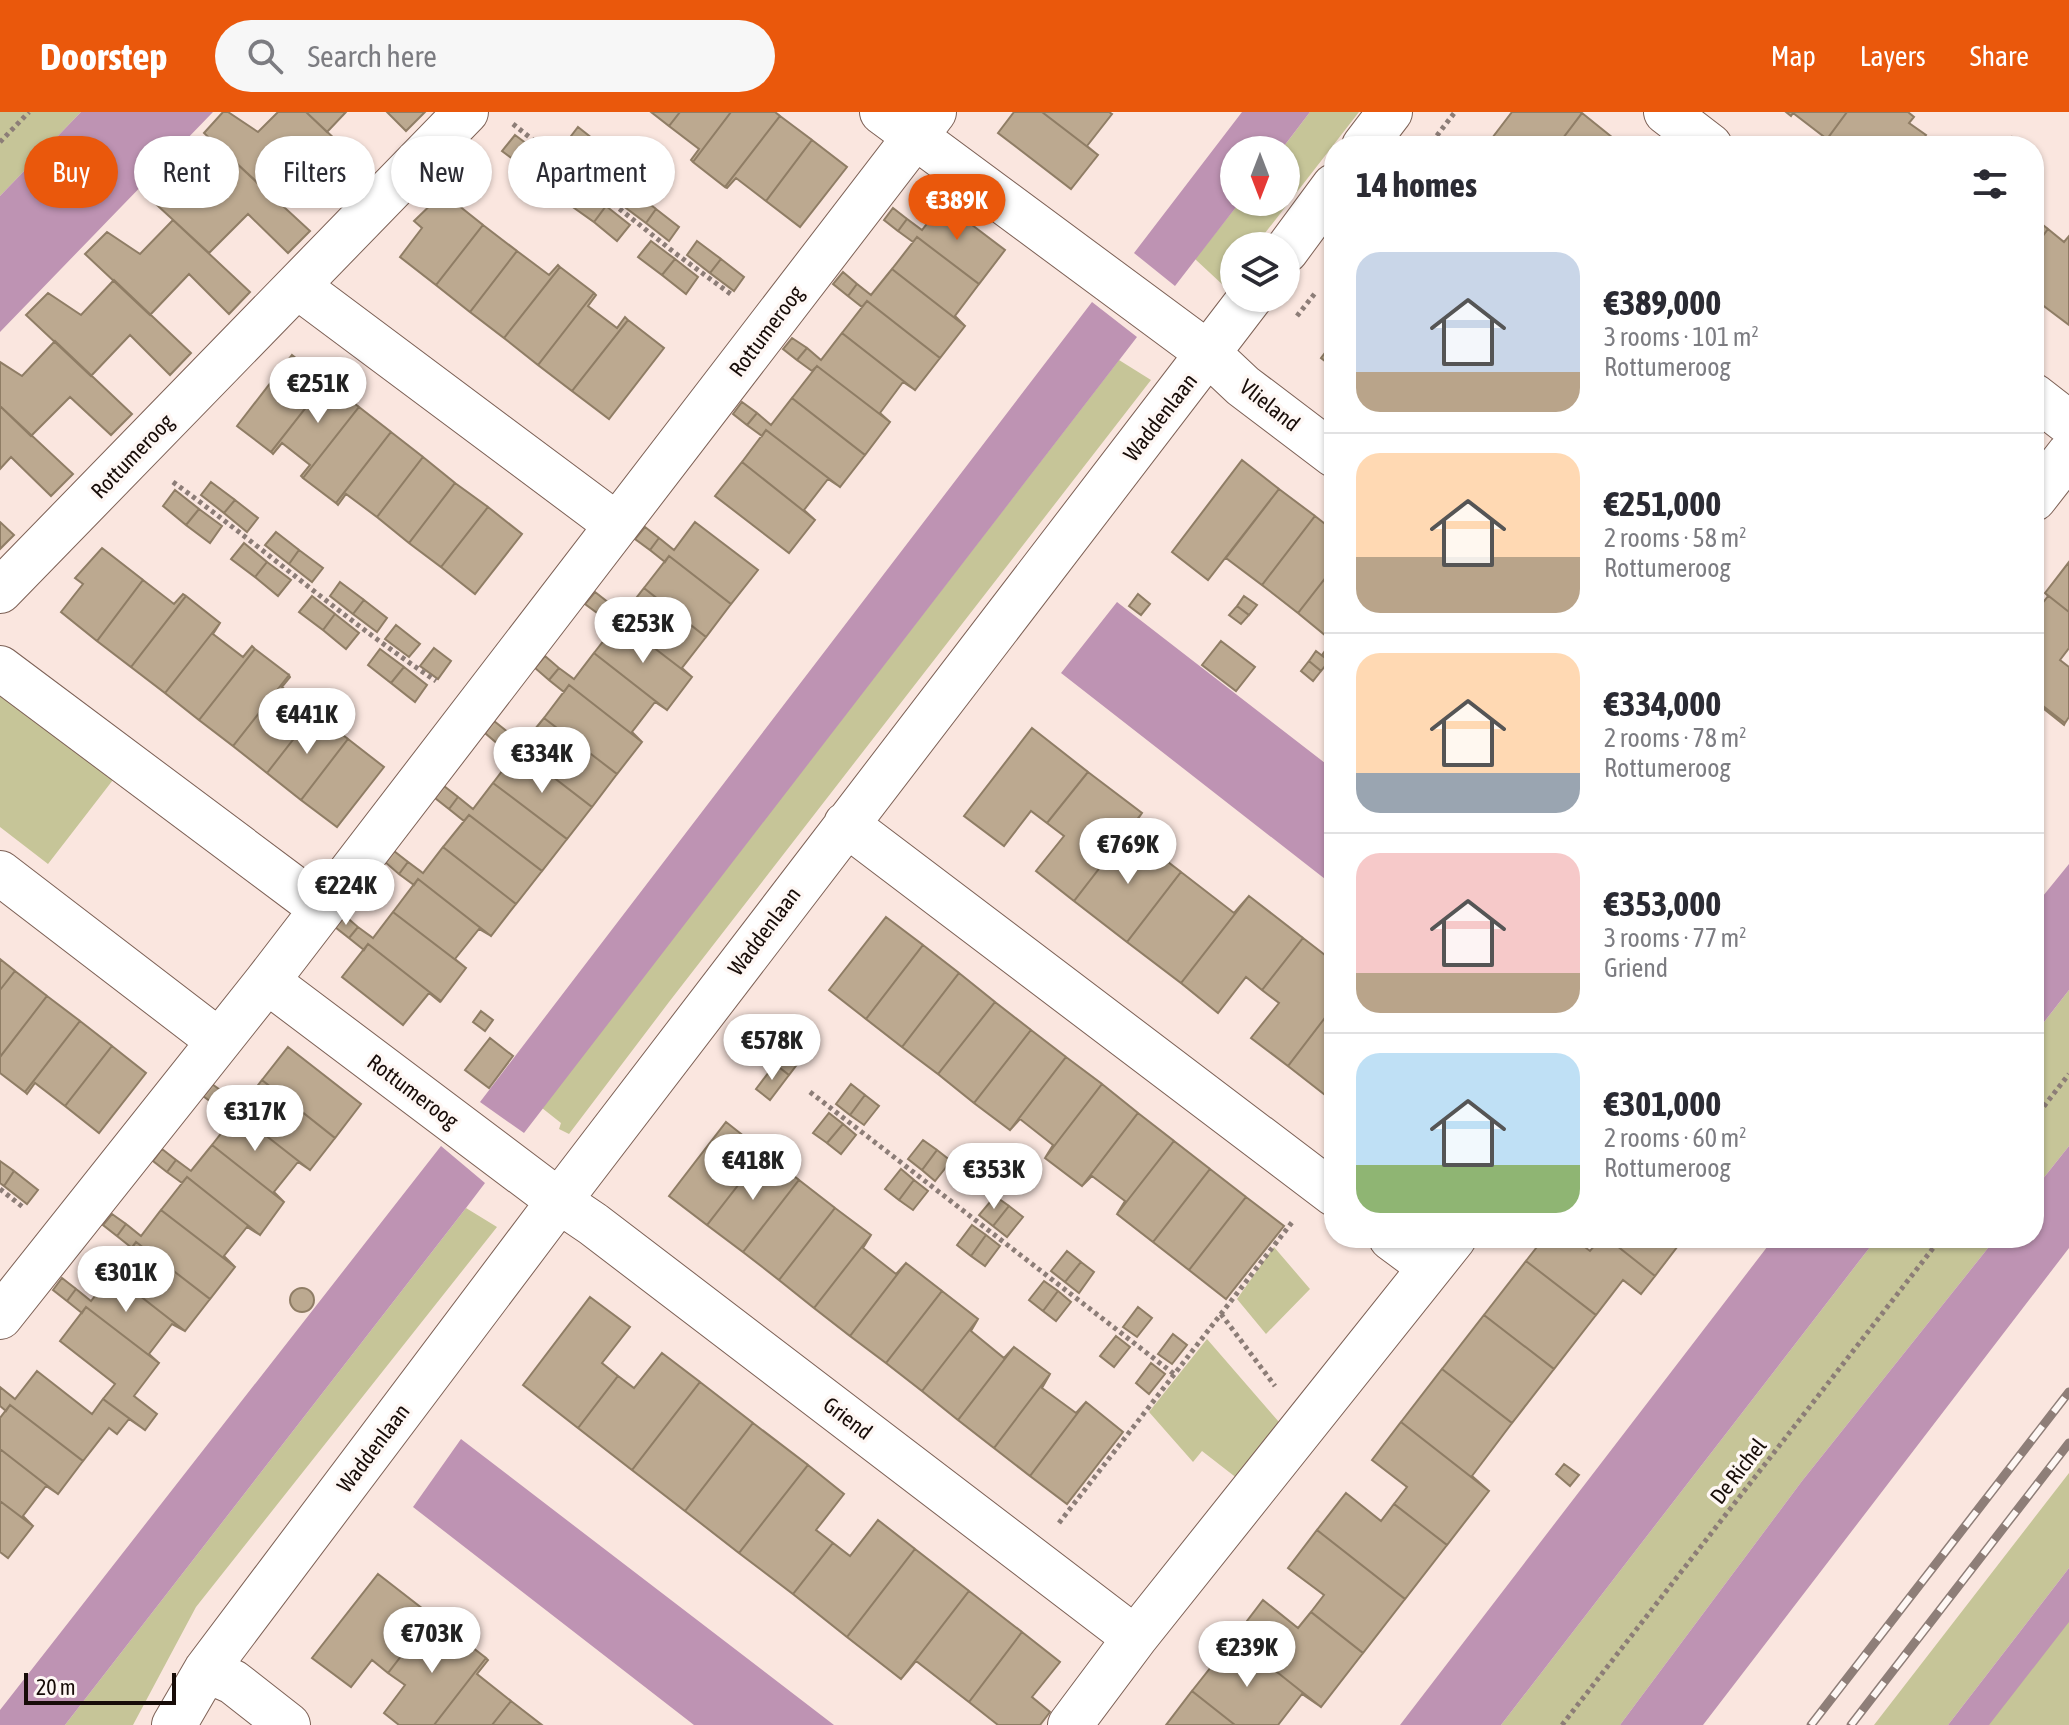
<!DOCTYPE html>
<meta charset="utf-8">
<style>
:root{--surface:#fff;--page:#f7f7f7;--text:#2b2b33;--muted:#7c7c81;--line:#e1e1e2;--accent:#ea580c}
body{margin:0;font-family:"Asap Condensed",sans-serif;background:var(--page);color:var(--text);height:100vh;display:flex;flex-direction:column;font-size:30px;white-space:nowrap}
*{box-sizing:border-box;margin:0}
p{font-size:26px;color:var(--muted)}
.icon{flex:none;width:44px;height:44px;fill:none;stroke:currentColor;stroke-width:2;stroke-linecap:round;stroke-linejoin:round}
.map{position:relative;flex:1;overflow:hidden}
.details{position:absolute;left:1324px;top:24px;width:720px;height:1112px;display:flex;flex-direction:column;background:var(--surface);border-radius:32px;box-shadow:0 2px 6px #0004}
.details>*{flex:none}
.guide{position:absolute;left:24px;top:24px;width:760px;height:72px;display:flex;gap:16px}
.needle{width:52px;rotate:180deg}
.buttons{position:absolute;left:1220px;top:24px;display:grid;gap:16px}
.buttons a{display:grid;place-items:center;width:80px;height:80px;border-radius:50%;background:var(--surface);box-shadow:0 2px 6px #0004;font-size:40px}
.scale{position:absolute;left:24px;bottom:20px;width:152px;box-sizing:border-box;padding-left:8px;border:4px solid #170c08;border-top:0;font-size:22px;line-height:28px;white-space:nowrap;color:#170c08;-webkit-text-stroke:6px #fef7f4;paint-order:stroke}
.price{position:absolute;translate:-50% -68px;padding:0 18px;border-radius:28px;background:#fff;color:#222;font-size:26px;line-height:52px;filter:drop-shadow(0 2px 4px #0008)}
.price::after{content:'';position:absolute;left:50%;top:48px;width:24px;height:18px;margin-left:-12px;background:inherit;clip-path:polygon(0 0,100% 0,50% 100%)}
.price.selected{background:var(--accent);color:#fff}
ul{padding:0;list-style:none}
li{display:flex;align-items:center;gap:24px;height:200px;padding:0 32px}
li+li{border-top:2px solid var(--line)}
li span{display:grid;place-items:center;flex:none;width:224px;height:160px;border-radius:24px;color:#555}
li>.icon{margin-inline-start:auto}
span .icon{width:96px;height:96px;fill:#fffc;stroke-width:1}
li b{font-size:34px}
h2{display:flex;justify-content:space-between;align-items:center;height:96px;padding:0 32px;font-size:34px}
.pill{padding:0 28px;border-radius:36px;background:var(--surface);box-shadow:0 2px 6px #0004;font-size:28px;line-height:72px}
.pill.selected{background:var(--accent);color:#fff}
header{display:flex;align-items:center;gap:48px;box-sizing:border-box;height:112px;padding:0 40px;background:var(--accent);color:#fff}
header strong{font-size:38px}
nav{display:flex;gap:44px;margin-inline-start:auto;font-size:28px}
.search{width:560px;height:72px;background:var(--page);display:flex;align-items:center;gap:20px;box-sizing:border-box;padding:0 28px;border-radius:44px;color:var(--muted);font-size:30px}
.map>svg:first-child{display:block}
.green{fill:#c6c598}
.water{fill:#be93b3}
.building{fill:#bca990;stroke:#8f7d65;stroke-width:2}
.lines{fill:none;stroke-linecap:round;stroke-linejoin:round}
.minor-casing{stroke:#7d6156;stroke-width:46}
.path{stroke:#8c7d77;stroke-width:5;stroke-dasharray:4 4;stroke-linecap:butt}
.minor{stroke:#fff;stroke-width:44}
.rail-casing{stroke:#8e7e78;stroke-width:9}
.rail{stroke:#fef7f4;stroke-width:6;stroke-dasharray:18;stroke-linecap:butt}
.labels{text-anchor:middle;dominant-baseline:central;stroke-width:7;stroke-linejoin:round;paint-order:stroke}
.street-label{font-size:22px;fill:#170c08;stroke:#fef7f4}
</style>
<header>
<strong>Doorstep</strong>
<div class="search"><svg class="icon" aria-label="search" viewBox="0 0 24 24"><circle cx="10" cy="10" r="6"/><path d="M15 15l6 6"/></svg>Search here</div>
<nav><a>Map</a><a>Layers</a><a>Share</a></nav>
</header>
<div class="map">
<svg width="2069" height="1613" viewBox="0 0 2069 1613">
<rect width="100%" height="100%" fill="#fae6df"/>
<path class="green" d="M0 0H81L0 84Z
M1310 0H1359L1255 134H1234V161L1224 174 1195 147 1240 90H1286V38H1281Z
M1119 248 1151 268 669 890 569 1022 559 1017 561 1011 542 996Z
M0 572 116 664 48 752 0 715Z
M2069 878V1034L2034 1078V923Z
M466 1096 497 1115 196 1495 133 1613H65Z
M1877 1126H1996L1802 1369 1620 1613H1501Z
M1274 1135 1310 1177 1266 1222 1237 1187Z
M1207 1227 1279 1310 1238 1367 1202 1339 1193 1350 1149 1300Z
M2069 1361V1456L1948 1613H1874Z
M2069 1507V1613H1987Z"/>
<path class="water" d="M81 0H213L0 220V84Z
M1242 0H1310L1281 38H1234V90H1240L1175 174 1134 141Z
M1092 190 1137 225 524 1021 480 990Z
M1117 490 1334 658V774L1061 561Z
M2069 752V878L2034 923V795Z
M441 1034 485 1071 466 1096 65 1613H0V1598Z
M2069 1034V1136L1703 1613H1620L1802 1369 1996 1126H2034V1078Z
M1774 1126H1877L1501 1613H1400Z
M461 1327 834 1613H694L413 1395Z
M2069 1456V1510L1989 1613H1948Z"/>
<path class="building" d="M223 0H228L258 20 278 0H306L368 58 347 80 307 41 268 81 204 21Z
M306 0H346L327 20Z
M387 0H425L406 19Z
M651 0H680L669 14Z
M680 0H731L693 50 691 48 699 37 669 14Z
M731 0H775L780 4 725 75 693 50Z
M1014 0H1042L1098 43 1071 77 998 21Z
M1042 0H1109L1112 2 1087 34 1098 43Z
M1512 0H1580L1582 1 1557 34H1486Z
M1786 0H1847L1827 27 1793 1 1791 4Z
M1847 0H1908L1914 5 1909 11 1926 23 1918 34H1836L1827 27Z
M1582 1 1623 34H1557Z
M780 4 812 28 766 89 736 66 727 76 725 75Z
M578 15 602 34 592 47 568 28Z
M515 23 539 41 526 57 502 39Z
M2012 25 2023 34H2005Z
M568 28 592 47 581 60 557 42Z
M812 28 847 55 800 115 766 89Z
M539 41 562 60 549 76 526 57Z
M232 47 310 119 288 141 248 102 209 141 145 82 166 60 199 82Z
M592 47 615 66 604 79 581 60Z
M583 76 606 94 594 110 570 93Z
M633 79 656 97 646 111 622 93Z
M443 81 483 113 436 173 400 145 422 116 414 109Z
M943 91 1005 138 979 172 917 125 913 130 898 119 907 107 922 118Z
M606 94 630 113 617 129 594 110Z
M893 96 907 107 898 119 884 108Z
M656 97 679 115 669 129 646 111Z
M2034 106 2048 117 2034 136Z
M173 108 250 180 229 202 189 162 150 203 85 142 107 120 140 142Z
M483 113 517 139 470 200 436 173Z
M2048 117 2064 130 2069 124V213L2037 189 2034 191V136Z
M917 125 979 172 955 204 965 214 892 157Z
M651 129 675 147 662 163 638 145Z
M697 129 721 147 710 161 687 143Z
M517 139 549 163 558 153 560 155 504 226 470 200Z
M675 147 698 165 686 182 662 163Z
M721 147 744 165 734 179 710 161Z
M560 155 594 181 538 253 504 226Z
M892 157 965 214 940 246 867 189 862 195 848 184 857 172 871 183Z
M843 160 857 172 848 184 833 172Z
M114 168 191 241 170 263 130 223 91 264 26 203 48 181 81 203Z
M594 181 596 183 588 194 617 216 625 205 628 208 572 279 538 253Z
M867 189 940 246 915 278 842 221Z
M628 208 664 236 609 307 572 279Z
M842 221 915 278 903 270 880 301 890 310 817 254 812 259 797 248 807 236 821 248Z
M792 226 807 236 797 248 783 237Z
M55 229 132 302 111 323 70 285 31 324 0 294V250L22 264Z
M1334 229V256L1321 246Z
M292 243 326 270 271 340 237 314Z
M817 254 890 310 865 343 792 286Z
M326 270 359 295 303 366 301 364 310 353 282 331 273 342 271 340Z
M792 286 865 343 840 375 766 318 762 324 747 313 757 301 771 313Z
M742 290 757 301 747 313 733 302Z
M0 294 73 362 51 384 11 345 0 357Z
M359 295 391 320 336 391 303 366Z
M766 318 840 375 828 367 804 398 815 408 742 350Z
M391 320 423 345 377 405 346 382 338 393 336 391Z
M423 345 455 371 409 431 377 405Z
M1242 348 1279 377 1208 468 1172 440Z
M742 350 815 408 789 441 715 384Z
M211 370 235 388 224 401 201 383Z
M455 371 488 395 441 455 409 431Z
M1279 377 1315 404 1262 473 1226 446Z
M175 378 199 397 186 413 163 394Z
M235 388 258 406 247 420 224 401Z
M488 395 522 422 475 482 441 455Z
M199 397 222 414 210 431 186 413Z
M1315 404 1334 419V455L1298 501 1262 473Z
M0 410 14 423 0 437Z
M695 410 758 458 731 492 669 444 665 450 650 438 659 426 674 438Z
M645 415 659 426 650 438 635 427Z
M276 420 299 438 289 452 265 433Z
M244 431 267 450 255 465 231 447Z
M102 436 143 468 97 529 61 500 83 472 75 466Z
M299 438 323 456 312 470 289 452Z
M669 444 731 492 706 525 644 476Z
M267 450 291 468 278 484 255 465Z
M2069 450V500L2045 481Z
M1334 455V529L1322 543 1332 529 1298 501Z
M143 468 174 492 183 482 186 484 131 555 97 529Z
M340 470 364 488 353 502 330 484Z
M644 476 706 525 682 556 692 565 619 509 614 515 600 503 609 491 623 503Z
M595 480 609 491 600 503 585 492Z
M2045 481 2069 500V536L2060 548 2069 555V605L2065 611 2034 587V502L2048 484Z
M1138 482 1150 492 1141 503 1129 494Z
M186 484 220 511 165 581 131 555Z
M312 484 335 502 323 518 299 500Z
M1244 484 1257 493 1249 503 1237 494Z
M364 488 387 506 377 520 353 502Z
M1237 494 1249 503 1241 512 1229 503Z
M335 502 359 521 346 537 323 518Z
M619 509 692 565 667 598 594 541Z
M220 511 213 522 243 545 252 534 255 537 199 608 165 581Z
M396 513 420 532 409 545 385 527Z
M1221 529 1255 555 1236 579 1202 553Z
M1334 529V553L1322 543Z
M434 536 451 549 438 567 420 554Z
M255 537 289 563 233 634 199 608Z
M380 537 404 555 391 571 368 553Z
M1316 539 1329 549 1321 559 1309 549Z
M594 541 667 598 655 590 632 620 642 630 569 573 564 580 549 568 559 556 574 567Z
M545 544 559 556 549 568 535 556Z
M1309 549 1321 559 1313 569 1301 559Z
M404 555 427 573 415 590 391 571Z
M289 563 290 565 282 575 314 601 267 661 233 634Z
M569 573 642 630 617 662 544 606Z
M2034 587 2065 611 2064 613 2034 589Z
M314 601 348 627 301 688 267 661Z
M544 606 617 662 592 695 518 638 514 644 499 633 509 621 523 632Z
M494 609 509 621 499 633 485 621Z
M1032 616 1088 660 1047 711 1031 699 1004 734 964 704Z
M348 627 384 655 337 715 301 688Z
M518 638 592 695 567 727 493 671Z
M1088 660 1142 701 1074 789 1036 759 1064 724 1047 711Z
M493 671 567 727 542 759 469 703 464 709 449 697 458 685 473 697Z
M444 674 458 685 449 697 435 686Z
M1142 701 1129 720 1181 760 1127 830 1074 789Z
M469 703 542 759 516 792 443 735Z
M443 735 516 792 491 824 418 767 414 773 399 762 408 750 423 761Z
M394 739 408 750 399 762 385 750Z
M1181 760 1234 801 1249 784 1181 871 1127 830Z
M418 767 491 824 479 817 455 847 466 856 393 800Z
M1249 784 1303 826 1262 878 1246 865 1218 901 1181 871Z
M1334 799V815L1326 809Z
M393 800 466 856 441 889 368 832 364 838 349 826 358 815 373 826Z
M344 803 358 815 349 826 335 815Z
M886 805 923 833 866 907 829 878Z
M1303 826 1334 850V894L1288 954 1251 926 1279 891 1262 878Z
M368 832 441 889 440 890 429 881 403 913 342 865Z
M923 833 959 861 902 935 866 907Z
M0 847 15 859 0 878Z
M15 859 47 884 0 945V878Z
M959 861 995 890 938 962 902 935Z
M47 884 80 909 25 980 0 961V945Z
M995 890 1031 918 974 991 938 962Z
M1334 894V990L1288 954Z
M481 899 493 908 485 919 473 910Z
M80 909 112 934 65 994 35 971 27 982 25 980Z
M1031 918 1066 945 1010 1018 974 991Z
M490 926 513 944 489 976 465 958Z
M794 928 808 938 789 963 775 952Z
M112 934 146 961 99 1021 65 994Z
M288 935 361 992 335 1026 262 968Z
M1066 945 1102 972 1045 1046 1053 1033 1020 1007 1010 1018Z
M775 952 789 963 770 988 756 977Z
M262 968 335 1026 310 1058 237 1001 232 1007 218 995 227 983 241 995Z
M212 972 227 983 218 995 203 984Z
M851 972 865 983 850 1003 836 992Z
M1102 972 1138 1001 1082 1074 1045 1046Z
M865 983 879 994 864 1013 850 1003Z
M237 1001 310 1058 298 1050 274 1080 284 1090 212 1033Z
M829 1001 843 1012 827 1031 813 1021Z
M1138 1001 1174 1029 1117 1102 1125 1089 1092 1064 1082 1074Z
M726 1010 764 1040 707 1113 669 1084Z
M843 1012 856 1023 841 1042 827 1031Z
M923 1028 937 1038 922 1058 908 1047Z
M1174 1029 1210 1057 1153 1130 1117 1102Z
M212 1033 284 1090 260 1123 187 1065 182 1071 167 1060 176 1048 191 1059Z
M162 1037 176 1048 167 1060 153 1049Z
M937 1038 951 1049 935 1069 922 1058Z
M764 1040 799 1068 743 1140 707 1113Z
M0 1049 14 1059 4 1074 0 1071Z
M901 1057 914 1068 899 1088 885 1077Z
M1210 1057 1246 1085 1189 1158 1153 1130Z
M14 1059 38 1078 27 1092 4 1074Z
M187 1065 260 1123 247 1115 224 1144 235 1155 161 1098Z
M799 1068 835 1096 779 1168 743 1140Z
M914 1068 928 1079 913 1098 899 1088Z
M995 1084 1009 1094 993 1114 979 1103Z
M1246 1085 1284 1114 1226 1187 1189 1158Z
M1009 1094 1023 1105 1007 1125 993 1114Z
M835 1096 871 1123 814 1196 779 1168Z
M161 1098 235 1155 210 1187 136 1130 132 1136 117 1124 126 1112 141 1124Z
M112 1102 126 1112 117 1124 103 1113Z
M972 1113 986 1123 971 1144 957 1133Z
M871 1123 863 1136 896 1162 906 1151 850 1224 814 1196Z
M986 1123 1000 1134 985 1154 971 1144Z
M1544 1126H1573L1590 1139 1601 1126H1607L1655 1164 1641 1182 1623 1168 1596 1203 1526 1149Z
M1607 1126H1684L1655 1164Z
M136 1130 210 1187 185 1219 112 1162Z
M1067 1139 1081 1150 1065 1170 1051 1159Z
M1526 1149 1596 1203 1554 1257 1484 1203Z
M1081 1150 1094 1160 1079 1181 1065 1170Z
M906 1151 942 1179 886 1251 850 1224Z
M112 1162 185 1219 172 1212 149 1242 159 1251 86 1195 82 1201 67 1189 76 1177 91 1189Z
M62 1166 76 1177 67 1189 53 1178Z
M1044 1169 1058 1179 1043 1199 1029 1188Z
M290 1188a12 12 0 1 1 24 0a12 12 0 1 1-24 0Z
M942 1179 978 1207 922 1279 886 1251Z
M1058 1179 1071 1190 1056 1209 1043 1199Z
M590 1185 630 1215 602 1251 618 1264 578 1316 523 1273Z
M86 1195 159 1251 134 1284 157 1302 145 1318 103 1287 115 1272 60 1229Z
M1138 1195 1152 1206 1137 1225 1123 1215Z
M1484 1203 1554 1257 1512 1311 1442 1257Z
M978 1207 971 1219 1004 1246 1014 1235 958 1308 922 1279Z
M1173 1222 1187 1233 1172 1252 1158 1242Z
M1116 1224 1130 1235 1114 1255 1100 1244Z
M1014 1235 1050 1262 994 1336 958 1308Z
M662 1241 700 1270 632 1358 578 1316 618 1264 634 1276Z
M1151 1251 1165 1262 1149 1282 1136 1271Z
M1442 1257 1512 1311 1472 1364 1489 1379 1401 1310Z
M37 1259 92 1302 103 1287 145 1318 129 1307 117 1322 109 1316 83 1349 10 1293 6 1299 0 1294V1275L15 1287Z
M1050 1262 1042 1276 1076 1301 1086 1290 1030 1364 994 1336Z
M700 1270 753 1311 685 1399 632 1358Z
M1086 1290 1123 1320 1067 1392 1030 1364Z
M10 1293 83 1349 58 1382 0 1337V1306Z
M1401 1310 1489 1379 1447 1433 1394 1392 1407 1375 1372 1348Z
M753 1311 808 1353 739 1441 685 1399Z
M0 1337 58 1382 46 1374 23 1404 33 1414 0 1389Z
M1564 1352 1579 1363 1570 1374 1556 1362Z
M808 1353 844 1382 816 1418 833 1431 793 1482 739 1441Z
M1346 1381 1381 1409 1394 1392 1447 1433 1405 1487 1317 1418Z
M0 1389 33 1414 8 1446 0 1440Z
M878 1408 915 1437 847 1525 793 1482 833 1431 850 1444Z
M1317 1418 1405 1487 1363 1541 1311 1500 1324 1483 1288 1456Z
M915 1437 969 1479 901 1567 847 1525Z
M378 1462 432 1504 388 1561 372 1548 351 1575 312 1546Z
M969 1479 1022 1520 969 1590 916 1549 901 1567Z
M1263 1488 1298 1516 1311 1500 1363 1541 1321 1595 1234 1526Z
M432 1504 486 1546 434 1613H399L384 1601 405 1573 388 1561Z
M1022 1520 1060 1550 1032 1585 1050 1600 1040 1613H998L969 1590Z
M1234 1526 1321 1595 1302 1582 1278 1613H1235L1192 1579Z
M486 1546 488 1548 477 1562 511 1589 492 1613H434Z
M1192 1579 1235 1613H1166Z
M511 1589 542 1613H492Z"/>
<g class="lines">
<defs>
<path id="minor" d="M882 0 1209 242 1243 274 1334 343
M1666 0 1710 34
M1364 34 1390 0
M1286 139 1334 74
M297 174 617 413
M2034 284 2069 311
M2034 387 2069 342
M0 479 466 0
M0 556 322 797
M846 712 1334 1082
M0 761 219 929
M267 869 934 0
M1391 1126 1430 1155
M0 1205 267 869 559 1089 593 1112 1135 1526
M206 1558 233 1570 288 1613
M174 1613 206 1558 559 1089 1250 186
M1070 1613 1135 1526 1454 1126"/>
</defs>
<use href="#minor" class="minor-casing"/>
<path class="path" d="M513 12 675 141 732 183
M0 30 29 0
M1432 30 1455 0
M1297 204 1316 180
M173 370C262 435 345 508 436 569
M810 980 1174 1262
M2034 1007 2069 962
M0 1077 24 1096
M1221 1202 1275 1274
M1059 1411 1293 1109
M1562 1613 1941 1126"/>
<use href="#minor" class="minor"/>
<defs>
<path id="rail" d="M1811 1613 2069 1280
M1851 1613 2069 1331"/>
</defs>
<use href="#rail" class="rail-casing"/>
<use href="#rail" class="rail"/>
</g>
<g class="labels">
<g class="street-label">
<text transform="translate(766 219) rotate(-53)">Rottumeroog</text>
<text transform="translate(1270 293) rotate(38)">Vlieland</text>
<text transform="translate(1160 305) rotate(-52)">Waddenlaan</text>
<text transform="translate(132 344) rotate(-46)">Rottumeroog</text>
<text transform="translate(764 819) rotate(-53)">Waddenlaan</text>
<text transform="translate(413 979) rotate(37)">Rottumeroog</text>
<text transform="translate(848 1306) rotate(37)">Griend</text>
<text transform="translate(373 1336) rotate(-53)">Waddenlaan</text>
<text transform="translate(1738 1359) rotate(-52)">De Richel</text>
</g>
</g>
</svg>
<div class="buttons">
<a><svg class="needle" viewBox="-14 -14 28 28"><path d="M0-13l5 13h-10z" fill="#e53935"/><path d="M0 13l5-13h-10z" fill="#7c7c81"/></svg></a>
<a><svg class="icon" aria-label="layers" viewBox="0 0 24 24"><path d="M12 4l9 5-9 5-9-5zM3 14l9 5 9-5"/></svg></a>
</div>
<div class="scale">20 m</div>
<b class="price selected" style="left:957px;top:130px">€389K</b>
<b class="price" style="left:318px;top:313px">€251K</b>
<b class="price" style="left:643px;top:553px">€253K</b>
<b class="price" style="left:307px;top:644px">€441K</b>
<b class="price" style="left:542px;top:683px">€334K</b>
<b class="price" style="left:1128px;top:774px">€769K</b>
<b class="price" style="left:346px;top:815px">€224K</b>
<b class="price" style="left:772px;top:970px">€578K</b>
<b class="price" style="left:255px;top:1041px">€317K</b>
<b class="price" style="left:753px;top:1090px">€418K</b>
<b class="price" style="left:994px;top:1099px">€353K</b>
<b class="price" style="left:126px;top:1202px">€301K</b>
<b class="price" style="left:432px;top:1563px">€703K</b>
<b class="price" style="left:1247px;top:1577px">€239K</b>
<div class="guide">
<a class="pill selected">Buy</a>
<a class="pill">Rent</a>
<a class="pill">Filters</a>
<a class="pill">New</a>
<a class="pill">Apartment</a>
</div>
<section class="details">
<h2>14 homes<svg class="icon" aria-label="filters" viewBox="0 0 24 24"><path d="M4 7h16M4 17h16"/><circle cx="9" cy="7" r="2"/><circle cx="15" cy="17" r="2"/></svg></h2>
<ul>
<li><span style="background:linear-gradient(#c9d6e8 75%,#b9a48a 0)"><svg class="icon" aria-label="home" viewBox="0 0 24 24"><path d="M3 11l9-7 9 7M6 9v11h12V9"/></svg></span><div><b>€389,000</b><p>3 rooms · 101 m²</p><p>Rottumeroog</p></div></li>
<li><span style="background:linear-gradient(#ffd9b3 65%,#b9a48a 0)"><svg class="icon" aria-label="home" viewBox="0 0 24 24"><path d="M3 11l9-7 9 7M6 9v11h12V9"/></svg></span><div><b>€251,000</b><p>2 rooms · 58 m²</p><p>Rottumeroog</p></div></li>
<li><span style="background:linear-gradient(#ffd9b3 75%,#9aa5b1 0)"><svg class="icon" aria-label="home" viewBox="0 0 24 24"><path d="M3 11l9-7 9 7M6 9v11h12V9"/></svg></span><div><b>€334,000</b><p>2 rooms · 78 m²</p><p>Rottumeroog</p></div></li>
<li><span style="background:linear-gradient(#f6c9c9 75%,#b9a48a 0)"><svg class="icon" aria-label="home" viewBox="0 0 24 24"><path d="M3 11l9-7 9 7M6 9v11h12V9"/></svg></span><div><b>€353,000</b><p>3 rooms · 77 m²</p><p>Griend</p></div></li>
<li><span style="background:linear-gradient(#bfe0f5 70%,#8fb573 0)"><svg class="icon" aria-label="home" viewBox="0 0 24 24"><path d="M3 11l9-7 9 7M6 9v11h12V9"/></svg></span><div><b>€301,000</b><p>2 rooms · 60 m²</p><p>Rottumeroog</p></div></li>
</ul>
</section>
</div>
